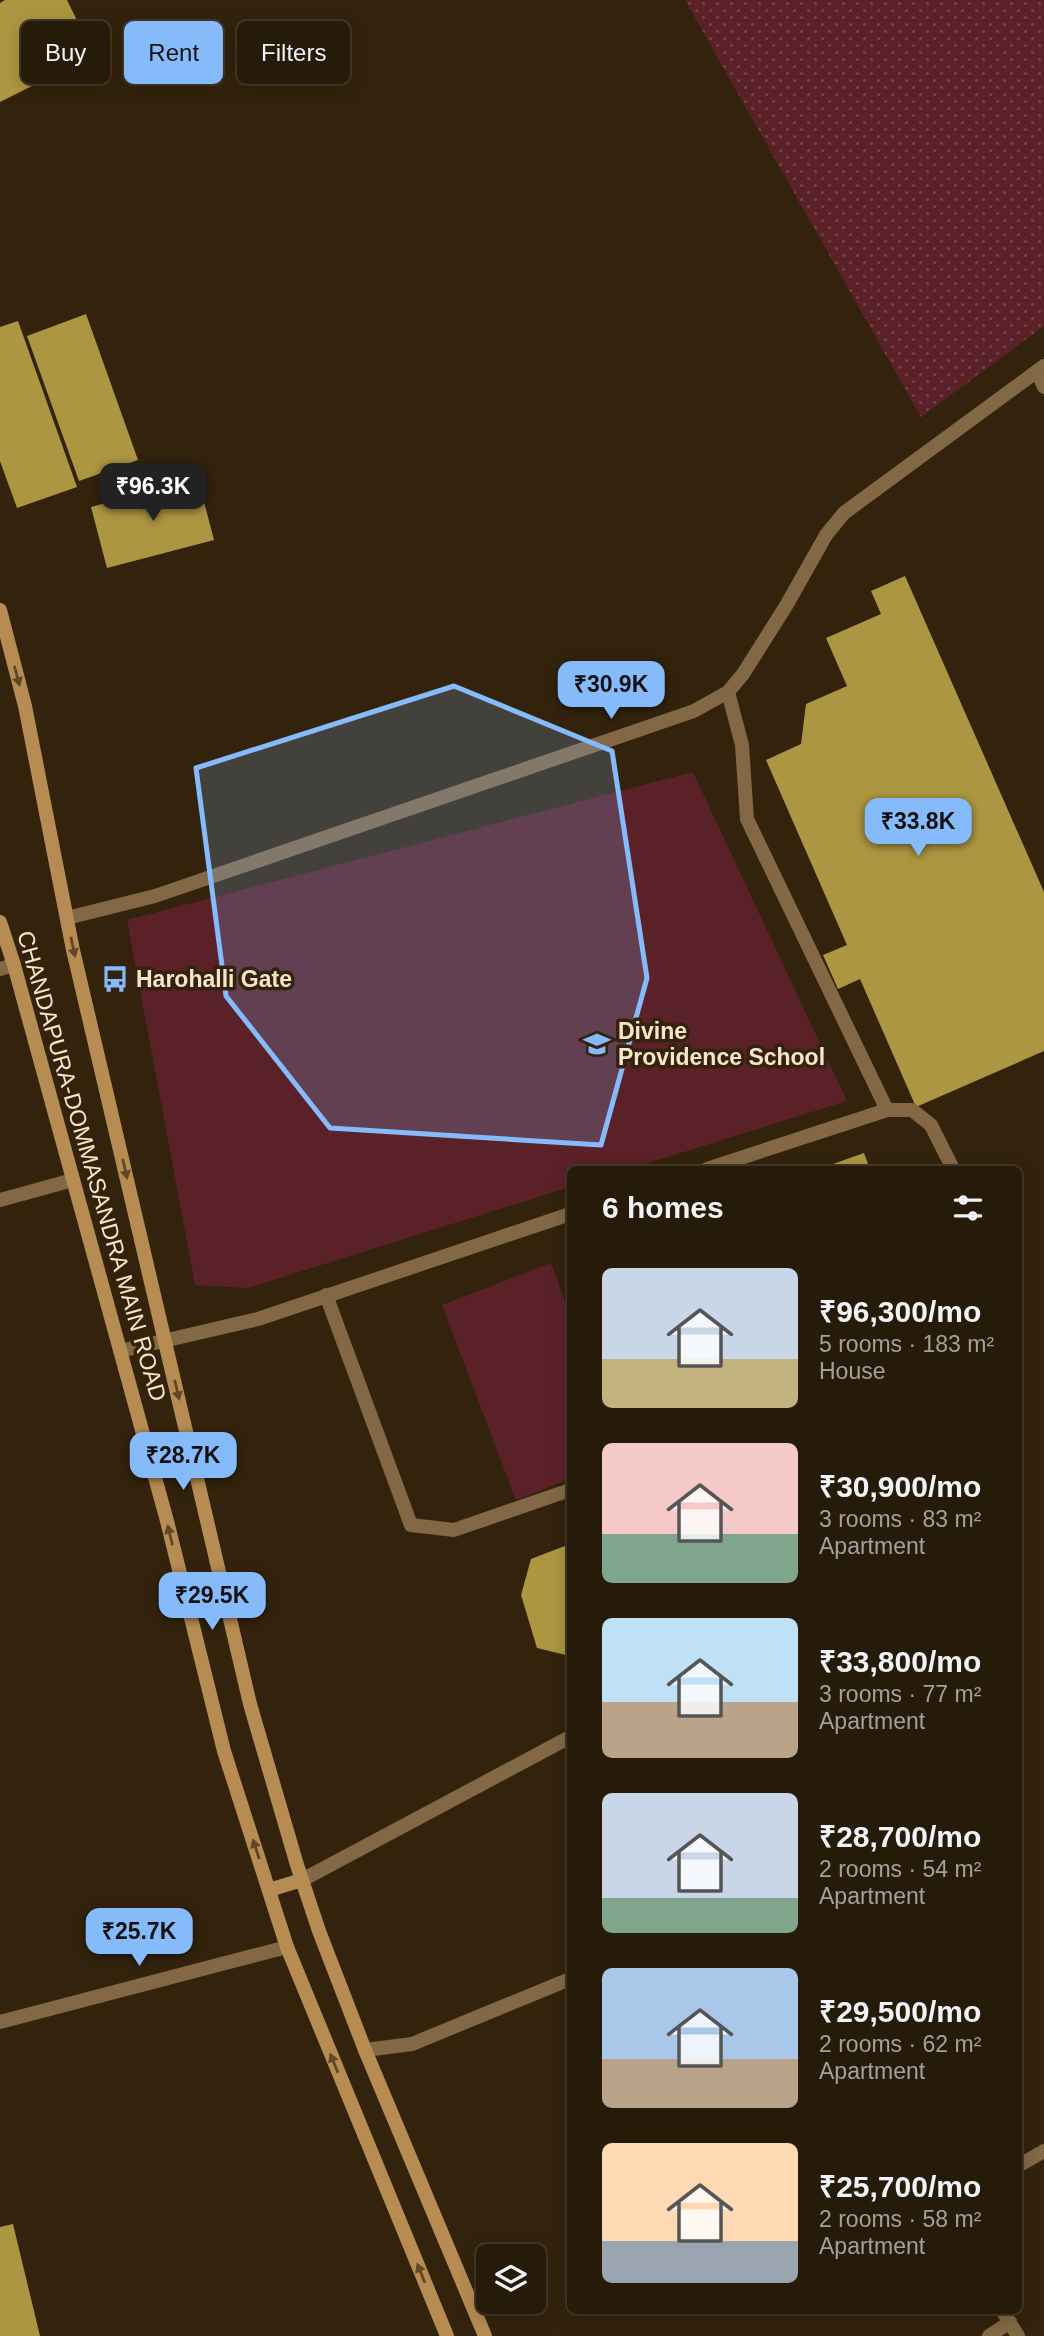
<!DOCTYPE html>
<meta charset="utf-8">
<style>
:root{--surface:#261a09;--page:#322717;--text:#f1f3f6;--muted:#a4a19c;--line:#42382a;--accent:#86bbfb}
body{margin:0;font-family:Arial,sans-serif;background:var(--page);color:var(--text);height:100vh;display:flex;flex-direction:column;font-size:26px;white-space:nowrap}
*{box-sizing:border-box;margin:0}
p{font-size:23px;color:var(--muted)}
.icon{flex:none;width:38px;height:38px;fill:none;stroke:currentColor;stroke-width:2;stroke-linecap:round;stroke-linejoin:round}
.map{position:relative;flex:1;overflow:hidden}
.sheet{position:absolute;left:567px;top:1166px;width:455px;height:1148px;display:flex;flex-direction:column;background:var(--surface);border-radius:10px;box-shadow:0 4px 18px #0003,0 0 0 2px var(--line)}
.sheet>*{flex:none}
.top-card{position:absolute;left:21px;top:21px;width:441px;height:63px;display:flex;gap:14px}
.buttons{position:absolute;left:476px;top:2244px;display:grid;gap:14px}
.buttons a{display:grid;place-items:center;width:70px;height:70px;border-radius:10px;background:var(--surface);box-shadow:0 4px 18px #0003,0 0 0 2px var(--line);font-size:35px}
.price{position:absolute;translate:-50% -60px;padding:0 16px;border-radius:14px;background:var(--accent);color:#111;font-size:23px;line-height:46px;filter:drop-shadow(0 2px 4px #0008)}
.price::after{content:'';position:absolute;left:50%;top:42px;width:21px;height:16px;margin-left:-10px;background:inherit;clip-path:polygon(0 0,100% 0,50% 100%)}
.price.current{background:#222;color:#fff}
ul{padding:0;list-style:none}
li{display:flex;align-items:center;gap:21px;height:175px;padding:0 35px}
li span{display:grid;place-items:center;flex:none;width:196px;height:140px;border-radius:10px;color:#555}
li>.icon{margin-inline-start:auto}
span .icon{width:84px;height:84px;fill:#fffc;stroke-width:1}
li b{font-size:30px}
h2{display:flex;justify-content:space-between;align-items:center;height:84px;padding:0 35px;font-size:30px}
.tag{padding:0 24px;border-radius:10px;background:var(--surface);box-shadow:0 4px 18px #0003,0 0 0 2px var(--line);font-size:24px;line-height:63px}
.tag.current{background:var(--accent);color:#111}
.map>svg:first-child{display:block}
.grass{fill:url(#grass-dots)}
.pitch{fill:#5b2129}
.building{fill:#ad9641}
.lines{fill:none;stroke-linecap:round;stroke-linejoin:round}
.lane{stroke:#826845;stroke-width:14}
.street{stroke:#826845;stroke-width:14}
.secondary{stroke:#b68c53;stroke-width:14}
.oneway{fill:#614825}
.marked{fill:#86bbfb;fill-opacity:0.2;stroke:#86bbfb;stroke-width:5;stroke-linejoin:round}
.labels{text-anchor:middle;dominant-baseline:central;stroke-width:7;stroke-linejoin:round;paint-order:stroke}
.poi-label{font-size:23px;font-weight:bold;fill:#fbe5ca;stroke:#33230c;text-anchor:start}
.street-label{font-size:23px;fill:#fbe5ca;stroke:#33230c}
</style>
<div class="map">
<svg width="1044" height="2336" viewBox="0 0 1044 2336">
<defs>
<pattern id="grass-dots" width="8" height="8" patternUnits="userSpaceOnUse" patternTransform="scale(1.75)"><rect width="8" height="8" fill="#5b2129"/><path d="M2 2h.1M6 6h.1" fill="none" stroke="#734147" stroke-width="1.8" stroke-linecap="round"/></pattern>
</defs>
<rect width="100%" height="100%" fill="#33230c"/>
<path class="grass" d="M685 0H1044V326L921 417Z"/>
<path class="pitch" d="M693 772 847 1101 629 1169H570V1187L248 1288 195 1285 127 920Z
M551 1263 570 1315V1479L516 1500 442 1305Z"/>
<path class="building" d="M5 0H67L94 55 0 102V3Z
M86 314 138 460 79 481 27 336Z
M18 321 77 487 17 508 0 461V327Z
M198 479 214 540 107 568 91 507Z
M905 576 1044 892V1051L916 1107 860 979 838 989 823 955 847 945 766 760 801 744 806 704 847 686 826 638 881 614 871 591Z
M864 1153 870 1169H835L833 1164Z
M570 1544V1656L537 1648 521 1595 531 1559Z
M13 2224 40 2336H0V2227Z"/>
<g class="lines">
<path class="lane" d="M728 692 742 745 747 819 887 1110
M707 1169 887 1110H912L931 1125 953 1169
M0 1200 73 1180
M326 1295 411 1525 454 1530 570 1490
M120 1351 258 1319 570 1214
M302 1880 570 1737
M365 2050 412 2044 570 1979
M1018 2166 1044 2151
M1002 2310 1018 2336
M989 2336 1010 2322"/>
<path class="street" d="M1037 371 1044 387
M67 918 155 896 694 711 728 692 743 674 786 606 826 535 844 513 1044 366
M0 969 14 965
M0 2022 287 1947"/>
<path class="secondary" d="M0 610 25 706 73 950 250 1704 297 1865 319 1931 365 2050 485 2336
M0 922 14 965 167 1521 224 1751 287 1947 447 2336
M269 1890 302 1880"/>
</g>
<defs><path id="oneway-solid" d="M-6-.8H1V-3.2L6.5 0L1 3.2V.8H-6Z" transform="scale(1.75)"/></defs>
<g class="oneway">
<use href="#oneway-solid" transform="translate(17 676) rotate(75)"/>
<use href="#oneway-solid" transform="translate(73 947) rotate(78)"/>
<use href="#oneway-solid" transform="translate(125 1169) rotate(77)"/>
<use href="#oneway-solid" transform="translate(177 1390) rotate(77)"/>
<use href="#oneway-solid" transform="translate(170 1535) rotate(-104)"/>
<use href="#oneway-solid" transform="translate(256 1849) rotate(-108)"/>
<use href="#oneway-solid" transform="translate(334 2063) rotate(-112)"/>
<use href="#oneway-solid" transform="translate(421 2273) rotate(-112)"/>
</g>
<path class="marked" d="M454 686 612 751 647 978 601 1145 330 1128 226 996 196 768Z"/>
<defs>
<symbol id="bus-bare" viewBox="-9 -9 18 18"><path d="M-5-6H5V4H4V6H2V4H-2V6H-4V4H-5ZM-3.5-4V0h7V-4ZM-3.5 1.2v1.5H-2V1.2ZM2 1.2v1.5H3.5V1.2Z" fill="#86bbfb" stroke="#33230c" stroke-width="2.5" paint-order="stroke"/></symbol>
<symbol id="school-bare" viewBox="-9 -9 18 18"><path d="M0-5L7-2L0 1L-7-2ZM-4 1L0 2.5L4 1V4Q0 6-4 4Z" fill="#86bbfb" stroke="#33230c" stroke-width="2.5" paint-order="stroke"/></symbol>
</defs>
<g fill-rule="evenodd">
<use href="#bus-bare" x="96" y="960" width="38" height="38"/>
<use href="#school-bare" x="578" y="1025" width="38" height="38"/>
</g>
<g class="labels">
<g class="poi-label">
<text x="136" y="979">Harohalli Gate</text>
<text x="618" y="1031">Divine<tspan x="618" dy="26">Providence School</tspan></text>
</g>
<g class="street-label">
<text transform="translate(92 1166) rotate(74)">CHANDAPURA-DOMMASANDRA MAIN ROAD</text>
</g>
</g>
</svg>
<div class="buttons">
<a><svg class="icon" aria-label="layers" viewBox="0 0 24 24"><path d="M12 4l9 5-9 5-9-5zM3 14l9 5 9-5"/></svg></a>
</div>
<b class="price current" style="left:153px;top:523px">₹96.3K</b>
<b class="price" style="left:611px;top:721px">₹30.9K</b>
<b class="price" style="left:918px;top:858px">₹33.8K</b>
<b class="price" style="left:183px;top:1492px">₹28.7K</b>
<b class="price" style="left:212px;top:1632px">₹29.5K</b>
<b class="price" style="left:139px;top:1968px">₹25.7K</b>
<div class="top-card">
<a class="tag">Buy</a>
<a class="tag current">Rent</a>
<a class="tag">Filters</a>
</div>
<section class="sheet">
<h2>6 homes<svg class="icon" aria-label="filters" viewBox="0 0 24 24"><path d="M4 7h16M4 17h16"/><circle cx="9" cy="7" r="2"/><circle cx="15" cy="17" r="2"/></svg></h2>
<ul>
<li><span style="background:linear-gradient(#c9d6e8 65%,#c2b280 0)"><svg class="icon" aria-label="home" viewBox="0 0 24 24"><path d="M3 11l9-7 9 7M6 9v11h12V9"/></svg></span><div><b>₹96,300/mo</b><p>5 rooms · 183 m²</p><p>House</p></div></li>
<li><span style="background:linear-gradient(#f6c9c9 65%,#7fa58c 0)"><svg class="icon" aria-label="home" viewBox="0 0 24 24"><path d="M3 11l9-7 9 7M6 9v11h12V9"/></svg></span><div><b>₹30,900/mo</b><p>3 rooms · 83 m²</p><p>Apartment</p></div></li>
<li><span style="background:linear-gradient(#bfe0f5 60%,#b9a48a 0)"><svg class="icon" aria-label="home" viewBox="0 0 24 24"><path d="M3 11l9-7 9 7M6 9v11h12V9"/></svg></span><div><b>₹33,800/mo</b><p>3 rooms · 77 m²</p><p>Apartment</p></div></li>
<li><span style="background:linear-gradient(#c9d6e8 75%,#7fa58c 0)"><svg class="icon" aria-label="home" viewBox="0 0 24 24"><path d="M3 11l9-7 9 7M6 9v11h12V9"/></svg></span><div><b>₹28,700/mo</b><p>2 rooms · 54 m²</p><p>Apartment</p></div></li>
<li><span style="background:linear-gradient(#a9c7e8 65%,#b9a48a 0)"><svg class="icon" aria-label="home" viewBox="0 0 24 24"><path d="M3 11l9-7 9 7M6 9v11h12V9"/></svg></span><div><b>₹29,500/mo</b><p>2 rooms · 62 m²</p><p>Apartment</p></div></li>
<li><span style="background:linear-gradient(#ffd9b3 70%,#9aa5b1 0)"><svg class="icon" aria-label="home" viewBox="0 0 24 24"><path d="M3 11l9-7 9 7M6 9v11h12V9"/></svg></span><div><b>₹25,700/mo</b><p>2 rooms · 58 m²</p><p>Apartment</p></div></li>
</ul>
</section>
</div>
